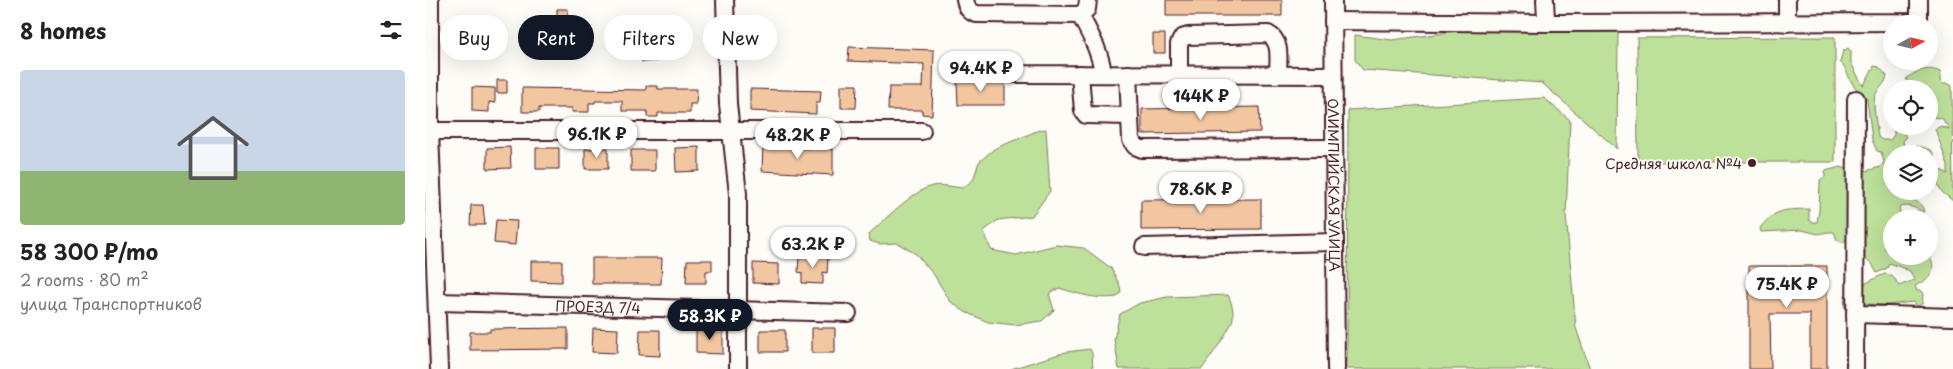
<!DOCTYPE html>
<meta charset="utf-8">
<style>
:root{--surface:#fff;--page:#f2f2f2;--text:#222;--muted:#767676;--accent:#111827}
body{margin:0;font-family:"Playpen Sans",sans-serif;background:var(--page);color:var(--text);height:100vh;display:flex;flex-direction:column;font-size:19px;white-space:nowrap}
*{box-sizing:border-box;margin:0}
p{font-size:16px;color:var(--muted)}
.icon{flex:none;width:28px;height:28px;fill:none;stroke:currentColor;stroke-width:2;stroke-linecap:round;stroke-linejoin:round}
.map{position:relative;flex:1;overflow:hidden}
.panel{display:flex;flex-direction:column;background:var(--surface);width:425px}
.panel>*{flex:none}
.guide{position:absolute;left:15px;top:15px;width:475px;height:45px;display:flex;gap:10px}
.needle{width:32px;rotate:82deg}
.controls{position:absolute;left:1458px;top:15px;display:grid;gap:10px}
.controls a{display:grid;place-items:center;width:55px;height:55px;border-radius:50%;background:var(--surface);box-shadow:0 5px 20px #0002;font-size:25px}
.price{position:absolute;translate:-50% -42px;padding:0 11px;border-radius:18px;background:#fff;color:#222;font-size:16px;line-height:32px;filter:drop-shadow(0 1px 2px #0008)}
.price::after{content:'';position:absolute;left:50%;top:30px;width:15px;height:11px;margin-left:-8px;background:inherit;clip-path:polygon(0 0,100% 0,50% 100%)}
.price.on{background:var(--accent);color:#fff}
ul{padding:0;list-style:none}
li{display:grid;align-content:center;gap:10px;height:265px;padding:0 20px}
li span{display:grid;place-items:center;height:155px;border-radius:5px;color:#555}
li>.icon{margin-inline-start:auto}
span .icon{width:90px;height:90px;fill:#fffc;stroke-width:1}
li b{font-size:21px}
h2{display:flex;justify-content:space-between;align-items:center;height:60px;padding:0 20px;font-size:21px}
.tag{padding:0 18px;border-radius:22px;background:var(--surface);box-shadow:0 5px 20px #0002;font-size:18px;line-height:45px}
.tag.on{background:var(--accent);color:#fff}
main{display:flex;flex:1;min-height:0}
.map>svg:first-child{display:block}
.green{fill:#bde09a;stroke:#848062}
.building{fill:#f2c6a1;stroke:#4a1f2b}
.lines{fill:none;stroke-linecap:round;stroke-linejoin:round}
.minor-casing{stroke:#4a1f2b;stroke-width:20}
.minor{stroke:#fdfcf7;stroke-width:16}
.poi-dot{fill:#4a1f2b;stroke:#fdfcf7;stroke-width:2}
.labels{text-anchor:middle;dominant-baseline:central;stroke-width:4;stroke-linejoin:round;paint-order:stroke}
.poi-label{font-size:14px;fill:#4a1f2b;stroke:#fdfcf7;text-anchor:end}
.street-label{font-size:14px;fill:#4a1f2b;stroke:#fdfcf7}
</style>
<main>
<section class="panel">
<h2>8 homes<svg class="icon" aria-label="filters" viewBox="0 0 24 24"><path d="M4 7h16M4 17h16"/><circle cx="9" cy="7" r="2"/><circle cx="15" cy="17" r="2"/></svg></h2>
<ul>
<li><span style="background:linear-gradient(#c9d6e8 65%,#8fb573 0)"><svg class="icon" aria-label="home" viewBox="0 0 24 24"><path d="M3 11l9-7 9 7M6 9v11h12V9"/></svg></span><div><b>58 300 ₽/mo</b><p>2 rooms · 80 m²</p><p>улица Транспортников</p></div></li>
</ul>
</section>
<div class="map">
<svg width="1528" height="369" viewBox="0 0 1528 369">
<rect width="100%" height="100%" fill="#fdfcf7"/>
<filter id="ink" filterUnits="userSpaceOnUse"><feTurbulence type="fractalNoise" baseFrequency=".02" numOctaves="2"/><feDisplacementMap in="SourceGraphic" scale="10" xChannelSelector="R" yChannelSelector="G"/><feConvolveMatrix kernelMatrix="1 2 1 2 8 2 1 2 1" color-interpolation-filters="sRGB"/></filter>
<g filter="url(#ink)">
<path class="green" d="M1033 31H1193L1192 149 1117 83 938 70 930 60V35L967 40Z
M1410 37V162H1213L1212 38Z
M1423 48 1426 51V63L1437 84 1439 85 1449 66 1454 67 1462 76C1461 84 1453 88 1450 96 1447 105 1452 126 1453 137L1457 140H1465L1469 135V126H1476L1481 138 1478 141 1480 151 1483 152 1491 146C1500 148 1512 149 1508 160H1505L1504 166 1511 167 1523 174V165L1510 129 1516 126 1524 129 1517 118 1504 117V89H1488L1481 79C1490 71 1504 66 1515 72V81L1518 84H1523L1527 86 1528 201 1517 192 1507 173H1504V154H1466V191H1478L1480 196C1488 201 1497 201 1499 212 1490 209 1484 203 1474 208L1477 219H1466V236H1461L1460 249 1462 250 1466 248V256H1486L1489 258 1491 256 1504 255C1514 272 1503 279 1490 286L1492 291H1496L1498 294 1497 304 1491 307 1488 302 1463 305 1441 304 1427 310H1422L1419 306 1420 295C1423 292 1456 275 1460 274 1462 274 1465 275 1468 276L1474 286 1489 280 1485 271 1465 263 1462 268 1452 273C1447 267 1450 263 1441 260L1424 236 1418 243 1412 240 1409 232H1403L1393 234 1377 230 1336 232 1335 228C1351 208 1360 210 1384 209V220L1387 222H1392L1394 211 1395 180 1400 177V171L1416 167 1422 169 1425 175 1456 167 1459 162 1456 152 1452 151 1447 140 1442 99C1439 93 1434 92 1430 87 1423 80 1423 69 1415 62L1418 51Z
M1119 98 1145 120 1141 215 1151 328 1165 369H922L923 110Z
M621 129 625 191 607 216 573 220 559 231 566 250 591 255 631 245 659 248 686 268 695 286 696 292 692 297C671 300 654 294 634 288L624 294 629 310 617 321 590 325 563 322 540 312 525 301 509 275 491 254 472 243 454 244 445 241 444 234C458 221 488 191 507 186 516 184 528 187 538 188L548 180 554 162 569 149 614 130Z
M803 295C806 300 809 311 808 318 806 329 784 359 777 369H694L689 339 695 314 715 303 742 297Z
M665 349 667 353 668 369H586L641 352Z"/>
<path class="building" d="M741 0H857V16H741Z
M132 9H143L142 30H132Z
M728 34H740V53H728Z
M231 42 232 61 217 62 216 43Z
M424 47 509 50 507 115 497 114V110H463L464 87H498L499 64 423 61Z
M72 80H82V93H72Z
M532 80H572L580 82V105H533Z
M416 85H432L431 108H416Z
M221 86H233V89H272L271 104H265V113H233V117H222V111H197V101H170V103H164V112H147V108H114V112H97V88L221 90Z
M47 87 70 88V103L64 102V112L47 111Z
M325 89 396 91 395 103H391V114L325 111Z
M834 107 835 132 717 134V109Z
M338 145 364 146V148L408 149V175L337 171Z
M85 147 86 168 62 169V148Z
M274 147V171L251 172 250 148Z
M111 148H134V169H111Z
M183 148V169H160V149Z
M206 150H230V171H206Z
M836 199V229L716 230V200Z
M46 205H58L60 225H45Z
M71 220 92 221 90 245 69 243Z
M374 256 403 257 402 273 398 272V284L377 283V273L373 272Z
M167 258H237L236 284H167Z
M262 260H287V271H281V283H261Z
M106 261H137V282L106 281Z
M328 263 354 264V284L328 283Z
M1324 266H1402V369H1385V314H1345L1346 369H1324Z
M143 328V349L45 350V332H65V329Z
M168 328 193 329 192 353 167 352Z
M271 328H298V354L271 353Z
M387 328H410V353H387Z
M215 330H235V356L214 355Z
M335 330H360V352H335Z"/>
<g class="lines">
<defs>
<g id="minor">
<path d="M5 0V131L14 369"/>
<path d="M300 0 303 104 313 194V369"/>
<path d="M540 0C542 8 544 12 552 14L655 15 662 9 663 0"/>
<path id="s1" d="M908 0 911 369"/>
<path d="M1120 0 1121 19 1126 23H1133L1494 22V0"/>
<path d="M1362 0V23"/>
<path d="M655 15C665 34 676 53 678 74"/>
<path d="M908 21 1126 23"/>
<path d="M542 69 573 70 590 74 908 75"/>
<path d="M655 74 658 111 661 115 704 116"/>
<path d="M703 74 706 140 710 146 717 149 909 148"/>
<path d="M754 74V44L757 38 763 36 843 34C857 41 853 60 853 74"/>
<path d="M0 131H497"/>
<path d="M719 247 910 242"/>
<path id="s2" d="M12 302 423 313"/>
<path d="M1430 314 1528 317"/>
<path d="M1430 369 1431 99"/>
</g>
</defs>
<use href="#minor" class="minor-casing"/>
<use href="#minor" class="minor"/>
</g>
</g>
<circle class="poi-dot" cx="1327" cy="163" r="5"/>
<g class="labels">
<g class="poi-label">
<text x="1317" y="163">Средняя школа №4</text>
</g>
<g class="street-label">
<text stroke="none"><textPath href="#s1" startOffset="185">ОЛИМПИЙСКАЯ УЛИЦА</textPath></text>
<text stroke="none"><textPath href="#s2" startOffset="161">ПРОЕЗД 7/4</textPath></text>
</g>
</g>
</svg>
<div class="controls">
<a><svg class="needle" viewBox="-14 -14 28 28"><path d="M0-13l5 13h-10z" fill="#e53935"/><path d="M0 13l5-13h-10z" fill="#767676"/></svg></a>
<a><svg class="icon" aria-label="locate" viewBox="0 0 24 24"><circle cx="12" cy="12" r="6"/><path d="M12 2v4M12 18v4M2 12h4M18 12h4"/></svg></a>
<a><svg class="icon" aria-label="layers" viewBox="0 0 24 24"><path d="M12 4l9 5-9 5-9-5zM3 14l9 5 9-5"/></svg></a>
<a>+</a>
</div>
<b class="price" style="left:556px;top:93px">94.4K ₽</b>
<b class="price" style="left:776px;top:121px">144K ₽</b>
<b class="price" style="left:172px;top:159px">96.1K ₽</b>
<b class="price" style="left:373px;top:160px">48.2K ₽</b>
<b class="price" style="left:776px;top:214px">78.6K ₽</b>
<b class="price" style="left:388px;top:269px">63.2K ₽</b>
<b class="price" style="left:1362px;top:309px">75.4K ₽</b>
<b class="price on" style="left:285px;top:341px">58.3K ₽</b>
<div class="guide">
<a class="tag">Buy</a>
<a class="tag on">Rent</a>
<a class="tag">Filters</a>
<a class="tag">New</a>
</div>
</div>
</main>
